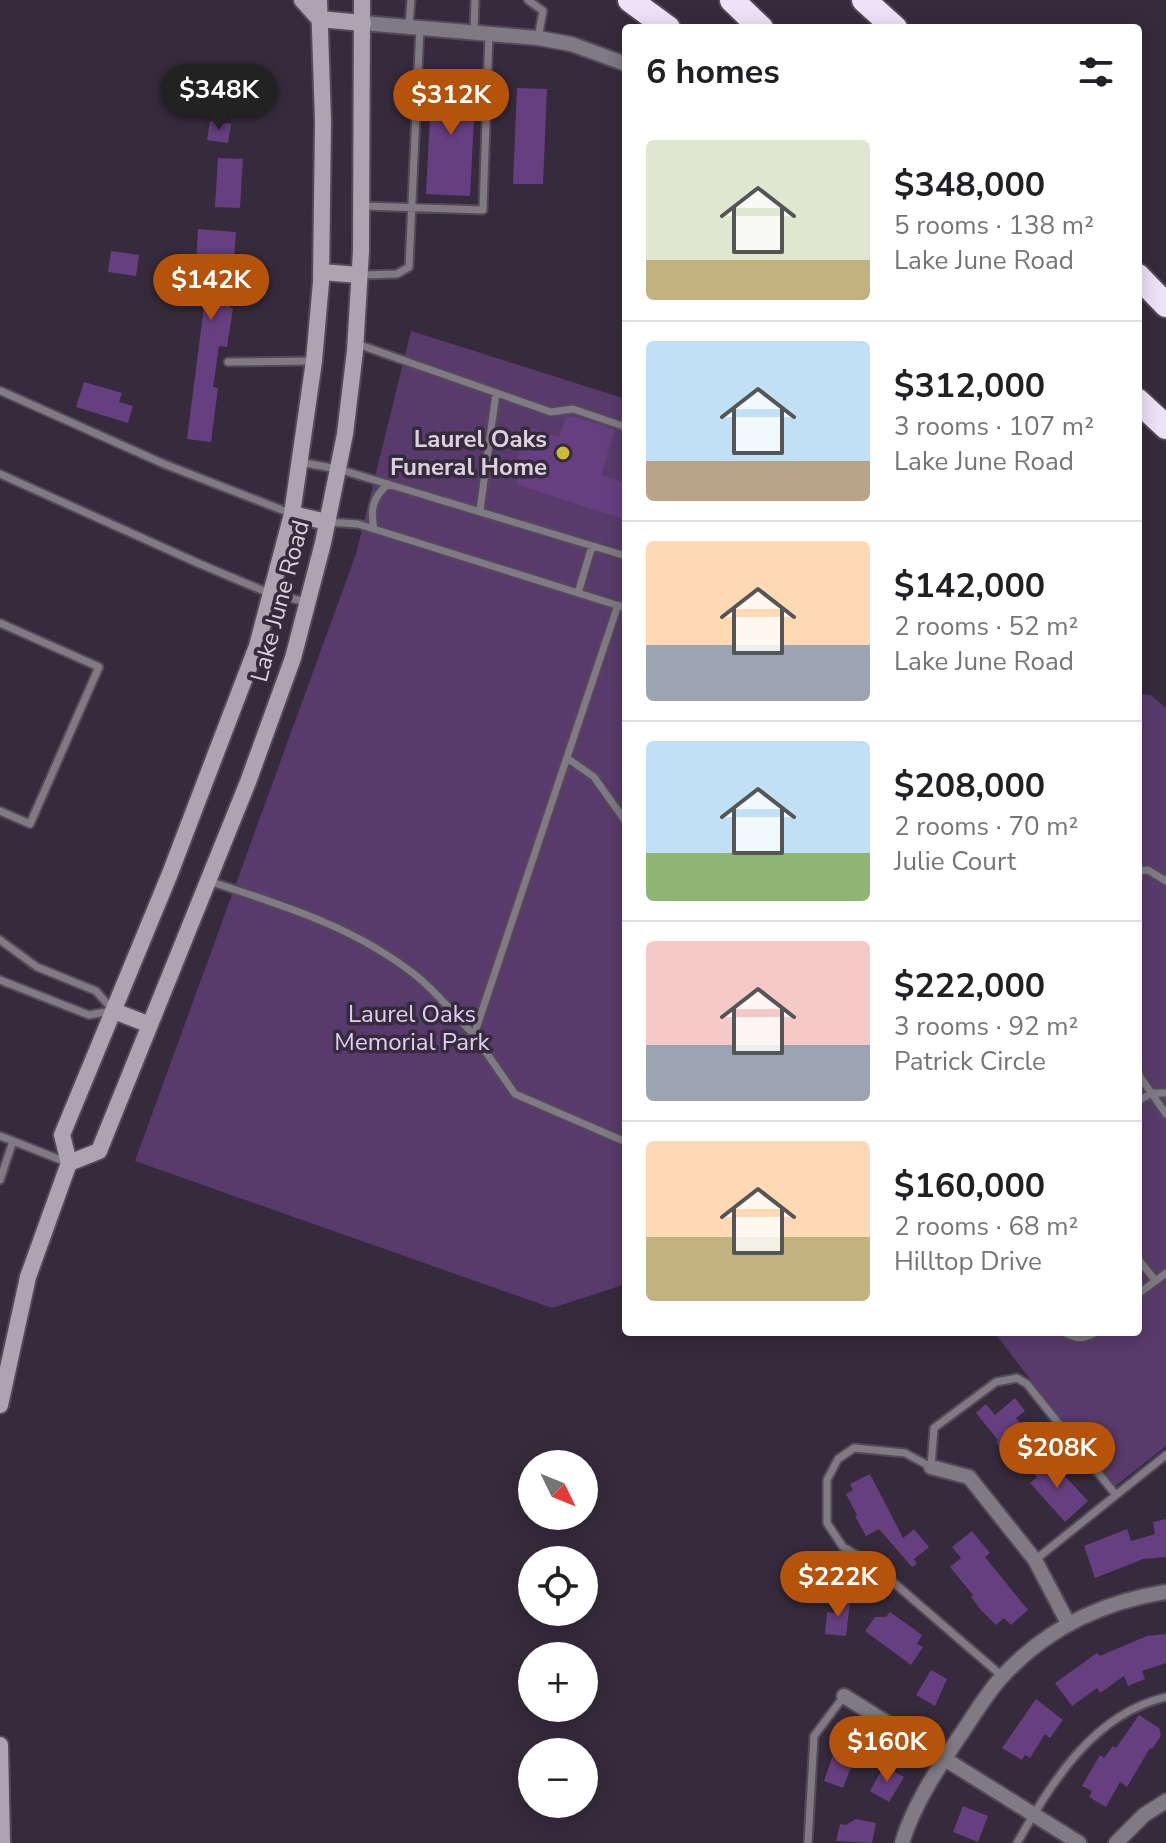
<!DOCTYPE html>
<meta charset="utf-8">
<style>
:root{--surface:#fff;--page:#f2f2f2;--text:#202124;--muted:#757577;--line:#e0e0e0;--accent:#b45309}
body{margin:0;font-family:"Nunito Sans",sans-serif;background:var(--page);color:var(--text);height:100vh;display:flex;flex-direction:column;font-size:30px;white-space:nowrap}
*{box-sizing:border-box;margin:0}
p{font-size:26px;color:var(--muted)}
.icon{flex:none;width:44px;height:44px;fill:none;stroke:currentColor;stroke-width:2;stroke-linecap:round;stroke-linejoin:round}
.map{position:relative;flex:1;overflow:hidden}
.details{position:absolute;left:622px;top:24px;width:520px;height:1312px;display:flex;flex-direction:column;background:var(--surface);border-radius:8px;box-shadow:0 4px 20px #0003}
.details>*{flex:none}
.needle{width:52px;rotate:133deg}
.controls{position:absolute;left:518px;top:1450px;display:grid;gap:16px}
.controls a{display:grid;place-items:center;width:80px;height:80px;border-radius:50%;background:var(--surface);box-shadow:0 4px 20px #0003;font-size:40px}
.price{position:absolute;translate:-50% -68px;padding:0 18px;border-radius:28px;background:var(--accent);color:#fff;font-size:26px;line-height:52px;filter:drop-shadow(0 2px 4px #0008)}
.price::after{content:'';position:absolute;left:50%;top:48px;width:24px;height:18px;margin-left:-12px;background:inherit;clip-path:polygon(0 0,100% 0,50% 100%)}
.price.active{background:#222;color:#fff}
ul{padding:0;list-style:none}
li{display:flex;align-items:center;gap:24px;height:200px;padding:0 24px}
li+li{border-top:2px solid var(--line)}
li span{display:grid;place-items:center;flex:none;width:224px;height:160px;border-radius:8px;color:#555}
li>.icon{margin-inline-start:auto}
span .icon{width:96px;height:96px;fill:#fffc;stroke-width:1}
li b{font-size:34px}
h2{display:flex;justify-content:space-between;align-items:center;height:96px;padding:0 24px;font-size:34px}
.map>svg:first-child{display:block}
.green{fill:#583b6c}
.building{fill:#663f80}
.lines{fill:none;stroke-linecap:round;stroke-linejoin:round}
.lane-casing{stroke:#534959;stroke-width:11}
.street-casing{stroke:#534959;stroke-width:18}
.secondary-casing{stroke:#534959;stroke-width:20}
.highway-casing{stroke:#534959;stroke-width:28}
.lane{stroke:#7f7a83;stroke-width:7}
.street{stroke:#7f7a83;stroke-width:14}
.secondary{stroke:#aca4b2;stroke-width:16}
.highway{stroke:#eee2f8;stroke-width:24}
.poi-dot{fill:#ccb938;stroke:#352b3c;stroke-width:3}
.labels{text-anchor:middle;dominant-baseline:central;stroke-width:7;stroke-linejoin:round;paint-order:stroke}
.poi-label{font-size:24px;font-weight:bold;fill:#dad3df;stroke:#352b3c;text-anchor:end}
.street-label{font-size:24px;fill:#dad3df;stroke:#352b3c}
.park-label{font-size:24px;fill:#e2ccf2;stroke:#352b3c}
</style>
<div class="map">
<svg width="1166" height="1843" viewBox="0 0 1166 1843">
<rect width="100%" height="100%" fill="#352b3c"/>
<path class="green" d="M411 331 626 399V1284L552 1308 135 1161 356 554Z
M1138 694 1151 695 1166 708V1446L1113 1488 994 1332H1138Z"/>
<path class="building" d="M432 78 476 80 470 196 426 194Z
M517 88 547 89 543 184H513Z
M210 121 231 124 228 143 207 140Z
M218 158 243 159 240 208 215 207Z
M198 229 236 232 230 308H233L227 347 219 346 213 387 218 388 211 442 187 439 207 283 182 281 183 262 196 263Z
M111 251 139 255 136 276 108 272Z
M84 382 122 393 119 402 133 406 128 423 76 407Z
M572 416 615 430 601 475 626 483V520L516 484 520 470 513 468 527 427 559 437 566 417Z
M1015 1398 1025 1411 1016 1418 1030 1435 1022 1441 1025 1444 1008 1457 996 1442 998 1440 976 1413 986 1404 995 1415Z
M1042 1459 1047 1464 1050 1460 1088 1501 1065 1522 1030 1483 1037 1477 1031 1470Z
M870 1474 903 1538 914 1529 929 1547 914 1559 917 1564 912 1567 879 1529 866 1536 855 1516 857 1515 846 1494 853 1490 850 1484Z
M1166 1519V1557L1143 1559 1095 1578 1084 1546 1127 1529 1131 1541 1155 1534 1153 1522Z
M972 1531 990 1553 985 1557 1028 1610 1011 1625 1004 1618 996 1625 980 1609 971 1597 973 1595 950 1567 961 1558 952 1547Z
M835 1601 850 1602 846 1636 825 1634 827 1612 834 1613Z
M890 1612 922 1635 917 1644 923 1647 911 1665 865 1631 875 1617H886Z
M1166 1634V1663L1142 1671 1145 1679 1128 1686 1124 1676 1100 1693 1097 1688 1072 1706 1055 1683 1097 1653 1100 1656 1147 1636Z
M931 1670 947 1679 935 1706 916 1695Z
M1036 1699 1063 1720 1050 1738 1045 1734 1030 1758 1025 1755 1022 1760 1002 1748Z
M1139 1715 1159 1728 1161 1736 1152 1749 1150 1748 1127 1787 1120 1782 1106 1807 1089 1797 1092 1791 1082 1786 1100 1755 1104 1758 1113 1746 1116 1748Z
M833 1755 853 1762 843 1788 824 1781Z
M884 1766 904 1777 889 1802 870 1791Z
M963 1806 988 1816 978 1842 953 1832Z
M856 1819 876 1823 872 1843 836 1841 840 1824 846 1825Z"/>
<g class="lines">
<defs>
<path id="lane" d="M528 0 543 11 538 38
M409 26 411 0
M474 31 475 0
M363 206 483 210 489 33
M362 275 397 274 409 267 420 27
M357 344 551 412 573 409 626 427
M228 362 312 361
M1 391 164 464 290 513
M299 462 338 469 626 556
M0 474 200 564 271 594 307 602
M480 510 496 393
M327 522 358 524 626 608
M374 529C370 509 373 497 388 484
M578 593 592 546
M0 623 99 667 30 824 0 811
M567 758 594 777 626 822
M1138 871 1148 870 1166 881
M209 881C283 906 351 925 414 974 436 991 455 1015 474 1035L618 605
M0 940 37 967 96 991 112 1009
M0 980 89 1015 111 1011
M474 1035 515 1094 626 1142
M1138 1074 1166 1114
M1138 1101 1152 1093H1166
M0 1136 13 1141 0 1180
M13 1141 66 1162
M1138 1259 1155 1280
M1138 1294 1166 1273
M1064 1332C1076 1339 1083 1340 1096 1332
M1035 1560 1166 1455
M1002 1676 872 1564 843 1547 827 1523V1480L838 1459 854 1448 905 1453 931 1467 934 1428 996 1382 1017 1378 1027 1384 1116 1495
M808 1843 814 1736 844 1696
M1017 1843C1052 1782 1093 1714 1166 1697"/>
<path id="street" d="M363 23 538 38 571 44 626 64
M931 1467 969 1477 1035 1560 1068 1623
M844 1696 1079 1843
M902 1843C913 1806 936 1771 957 1740 971 1720 984 1697 1000 1679 1044 1630 1102 1602 1166 1592
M1116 1843 1144 1815 1166 1801"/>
<path id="secondary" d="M302 0 319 19 363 23
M321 272 359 275
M292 514 327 522
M114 1011 150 1025
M69 1163 99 1151 248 782 293 658 323 543 345 434 355 351 361 251 362 0
M0 1405 28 1277 69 1163 62 1135 169 876 257 646 292 514 314 361 321 282 323 121 319 0
M0 1745 2 1843"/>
<path id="highway" d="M630 0 668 28
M732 0 761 28
M864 0 895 28
M1138 276 1166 305
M1138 401 1166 427"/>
</defs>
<use href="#lane" class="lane-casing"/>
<use href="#street" class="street-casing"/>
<use href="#secondary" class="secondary-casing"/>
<use href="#highway" class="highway-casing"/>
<use href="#lane" class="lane"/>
<use href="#street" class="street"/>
<use href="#secondary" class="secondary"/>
<use href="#highway" class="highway"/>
</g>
<circle class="poi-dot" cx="563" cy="453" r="8"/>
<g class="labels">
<g class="poi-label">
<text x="547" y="439">Laurel Oaks<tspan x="547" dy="28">Funeral Home</tspan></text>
</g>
<g class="street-label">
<text transform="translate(280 601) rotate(-75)">Lake June Road</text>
</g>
<g class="park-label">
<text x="412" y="1014">Laurel Oaks<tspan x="412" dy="28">Memorial Park</tspan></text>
</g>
</g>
</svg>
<div class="controls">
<a><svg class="needle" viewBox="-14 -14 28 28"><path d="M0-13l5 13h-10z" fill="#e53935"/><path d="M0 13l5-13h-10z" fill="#757577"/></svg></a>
<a><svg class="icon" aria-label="locate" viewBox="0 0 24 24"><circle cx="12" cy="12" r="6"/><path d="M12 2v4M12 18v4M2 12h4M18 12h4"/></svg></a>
<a>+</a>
<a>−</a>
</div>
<b class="price active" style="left:219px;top:132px">$348K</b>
<b class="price" style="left:451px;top:137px">$312K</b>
<b class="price" style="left:211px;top:322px">$142K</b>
<b class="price" style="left:1057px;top:1490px">$208K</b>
<b class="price" style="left:838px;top:1619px">$222K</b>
<b class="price" style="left:887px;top:1784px">$160K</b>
<section class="details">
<h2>6 homes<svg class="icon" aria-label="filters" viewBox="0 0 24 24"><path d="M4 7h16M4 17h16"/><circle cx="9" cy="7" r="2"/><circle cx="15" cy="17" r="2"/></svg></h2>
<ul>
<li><span style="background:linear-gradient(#dfe7d0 75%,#c2b280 0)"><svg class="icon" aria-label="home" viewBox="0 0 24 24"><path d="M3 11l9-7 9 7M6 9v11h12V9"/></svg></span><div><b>$348,000</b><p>5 rooms · 138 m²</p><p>Lake June Road</p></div></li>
<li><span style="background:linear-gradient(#bfe0f5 75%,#b9a48a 0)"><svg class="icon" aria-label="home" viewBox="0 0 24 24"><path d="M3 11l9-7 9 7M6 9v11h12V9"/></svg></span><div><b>$312,000</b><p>3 rooms · 107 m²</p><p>Lake June Road</p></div></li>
<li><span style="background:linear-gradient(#ffd9b3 65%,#9aa5b1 0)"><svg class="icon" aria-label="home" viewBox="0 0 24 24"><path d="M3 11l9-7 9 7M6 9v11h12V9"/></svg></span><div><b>$142,000</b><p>2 rooms · 52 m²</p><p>Lake June Road</p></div></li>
<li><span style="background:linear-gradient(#bfe0f5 70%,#8fb573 0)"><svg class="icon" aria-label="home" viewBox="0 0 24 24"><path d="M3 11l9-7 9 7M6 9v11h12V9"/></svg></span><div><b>$208,000</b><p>2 rooms · 70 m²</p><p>Julie Court</p></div></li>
<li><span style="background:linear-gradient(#f6c9c9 65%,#9aa5b1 0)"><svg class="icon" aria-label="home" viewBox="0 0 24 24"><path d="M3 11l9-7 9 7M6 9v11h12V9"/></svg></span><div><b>$222,000</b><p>3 rooms · 92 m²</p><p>Patrick Circle</p></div></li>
<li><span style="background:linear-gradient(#ffd9b3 60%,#c2b280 0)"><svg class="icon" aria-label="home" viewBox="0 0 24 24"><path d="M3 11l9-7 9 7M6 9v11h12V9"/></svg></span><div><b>$160,000</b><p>2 rooms · 68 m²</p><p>Hilltop Drive</p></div></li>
</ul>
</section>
</div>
